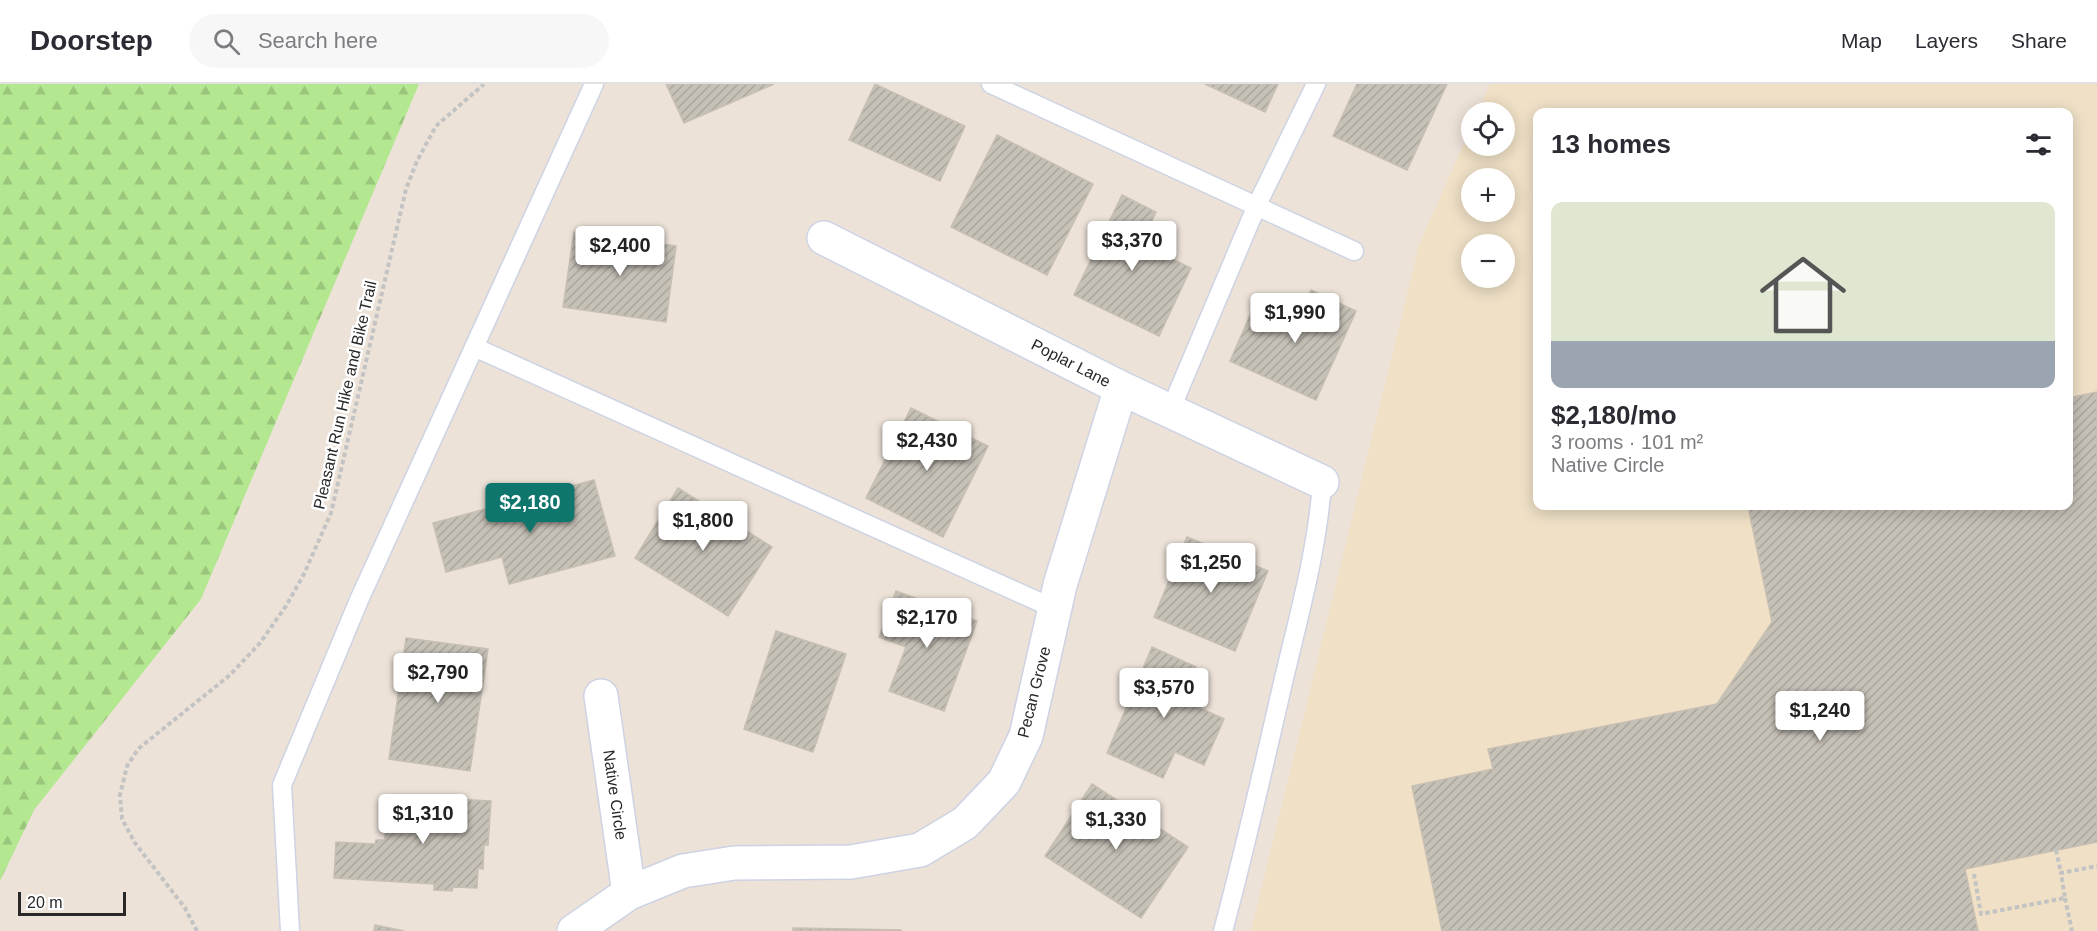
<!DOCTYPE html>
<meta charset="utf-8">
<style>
:root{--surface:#fff;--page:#f7f7f7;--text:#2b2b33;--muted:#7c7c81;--line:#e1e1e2;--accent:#0f766e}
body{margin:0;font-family:Helvetica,sans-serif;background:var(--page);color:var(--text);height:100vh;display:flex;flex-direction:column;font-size:22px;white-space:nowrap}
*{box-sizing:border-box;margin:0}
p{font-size:20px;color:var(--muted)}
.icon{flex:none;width:33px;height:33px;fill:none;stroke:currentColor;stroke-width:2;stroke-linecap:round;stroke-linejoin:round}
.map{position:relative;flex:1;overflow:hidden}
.sheet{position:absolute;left:1533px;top:24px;width:540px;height:402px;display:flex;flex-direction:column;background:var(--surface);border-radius:12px;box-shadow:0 3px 15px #0003}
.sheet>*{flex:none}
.tools{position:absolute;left:1461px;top:18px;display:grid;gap:12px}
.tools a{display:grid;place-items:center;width:54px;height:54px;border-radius:50%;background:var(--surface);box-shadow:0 3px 15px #0003;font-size:30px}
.scale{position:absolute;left:18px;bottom:15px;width:108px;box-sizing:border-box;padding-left:6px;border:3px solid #282828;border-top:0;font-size:16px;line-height:21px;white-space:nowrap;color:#282828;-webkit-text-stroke:4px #fff;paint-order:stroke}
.price{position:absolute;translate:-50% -51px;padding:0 14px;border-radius:6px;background:#fff;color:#222;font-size:20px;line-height:39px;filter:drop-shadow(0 2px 3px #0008)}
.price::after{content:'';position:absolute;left:50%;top:36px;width:18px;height:14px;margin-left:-9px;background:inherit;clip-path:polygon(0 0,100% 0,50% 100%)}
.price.current{background:var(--accent);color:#fff}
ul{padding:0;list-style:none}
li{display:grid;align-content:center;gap:12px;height:318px;padding:0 18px}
li span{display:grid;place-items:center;height:186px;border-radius:12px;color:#555}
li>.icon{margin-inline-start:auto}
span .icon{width:108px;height:108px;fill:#fffc;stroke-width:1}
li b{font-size:26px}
h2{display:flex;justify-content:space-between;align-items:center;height:72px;padding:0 18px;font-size:26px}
header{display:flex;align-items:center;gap:36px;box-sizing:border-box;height:84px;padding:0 30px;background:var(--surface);border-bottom:2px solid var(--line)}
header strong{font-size:28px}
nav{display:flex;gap:33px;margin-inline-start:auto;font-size:21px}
.search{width:420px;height:54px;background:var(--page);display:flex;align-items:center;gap:15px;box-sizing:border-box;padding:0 21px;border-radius:33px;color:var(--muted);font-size:22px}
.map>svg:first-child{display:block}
.education{fill:#efe0c6;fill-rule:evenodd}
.forest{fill:url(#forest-firs)}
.building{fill:url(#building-hatch);stroke:#c7bfb2;stroke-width:1.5}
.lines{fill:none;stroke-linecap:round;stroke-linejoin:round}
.service-casing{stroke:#ced3e3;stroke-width:21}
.minor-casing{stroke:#ced3e3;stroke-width:36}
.path{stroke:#c3c3c3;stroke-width:4;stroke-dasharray:4.5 3;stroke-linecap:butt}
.service{stroke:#fff;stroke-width:18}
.minor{stroke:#fff;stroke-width:33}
.labels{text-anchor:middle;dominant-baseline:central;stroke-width:5;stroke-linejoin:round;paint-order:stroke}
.street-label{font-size:16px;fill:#282828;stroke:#fff}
</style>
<header>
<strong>Doorstep</strong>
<div class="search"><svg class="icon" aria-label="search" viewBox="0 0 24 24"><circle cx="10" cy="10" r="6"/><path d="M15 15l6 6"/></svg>Search here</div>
<nav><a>Map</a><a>Layers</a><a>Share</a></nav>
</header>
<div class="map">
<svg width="2097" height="847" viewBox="0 0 2097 847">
<defs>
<pattern id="forest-firs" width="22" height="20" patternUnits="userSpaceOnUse" patternTransform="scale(1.5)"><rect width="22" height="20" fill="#b3e790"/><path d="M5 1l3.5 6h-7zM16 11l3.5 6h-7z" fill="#9ac67c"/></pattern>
<pattern id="building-hatch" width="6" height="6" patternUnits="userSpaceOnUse" patternTransform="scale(1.5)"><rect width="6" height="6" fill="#c6c1b7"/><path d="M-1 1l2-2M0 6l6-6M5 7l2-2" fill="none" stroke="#aaa69d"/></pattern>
</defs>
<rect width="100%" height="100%" fill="#ece2d8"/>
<path class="education" d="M1490 0H2097V847H1251L1419 161 1471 43 1472 62H1504V28H1478ZM1538 28H2068V422H1538ZM1472 94H1504V128H1472ZM1472 160H1504V194H1472Z"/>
<path class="forest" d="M0 0H419L201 515 34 726 0 797Z"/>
<path class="building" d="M666 0H774L684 39Z
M875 0 965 42 940 97 849 56Z
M1205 0H1278L1265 28Z
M1357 0H1447L1407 86 1333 52Z
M997 51 1093 100 1047 191 951 143Z
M1122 111 1156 128 1141 160 1191 184 1159 252 1074 211Z
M574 148 676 162 666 238 563 223Z
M1311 206 1356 227 1316 316 1230 277 1255 220 1296 238Z
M2097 308V758L1965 785 1978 847H1442L1412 702 1493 685 1488 665 1717 620 1772 538 1748 422H2068V314Z
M911 324 988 362 943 453 866 414Z
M594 396 615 472 509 500 502 473 446 488 433 439Z
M678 404 772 463 728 532 635 474Z
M1187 453 1268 487 1235 567 1154 533Z
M896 507 977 537 944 627 889 607 906 563 879 553Z
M776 547 846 570 813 668 744 645Z
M406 554 488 565 470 687 389 675Z
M1152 563 1196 583 1182 616 1224 635 1204 681 1175 668 1163 694 1107 669Z
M1092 700 1188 763 1141 834 1045 772Z
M387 712 491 717 488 761H484L483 785 478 784 477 804 453 803 452 807 434 806V800L334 794 336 758 375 760 376 756H385Z
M375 841 404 847H374Z
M793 844 901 846V847H793Z"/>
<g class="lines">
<defs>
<path id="service" d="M991 0 1354 167
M474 263 1055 525
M1170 327 1257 121 1316 0
M290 847 282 701 359 516 594 0
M1223 847C1246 762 1265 676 1285 590 1300 528 1318 461 1322 398"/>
<path id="minor" d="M824 154 1121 304 1322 398
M601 612 629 809
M574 847 629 809 683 787 734 779 851 778 920 766 965 739 1004 698 1026 652 1060 501 1121 304"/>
</defs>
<use href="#service" class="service-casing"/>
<use href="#minor" class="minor-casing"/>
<path class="path" d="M2056 766 2061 789
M1974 790 1981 830 2065 814 2061 789 2097 782
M2065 814 2072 847
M197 847 185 824 135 759 122 735 120 711 127 682 138 665 230 591 260 559 286 522 304 490 331 429 406 105 417 77 436 42 484 0"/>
<use href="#service" class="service"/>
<use href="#minor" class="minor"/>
</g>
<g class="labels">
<g class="street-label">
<text transform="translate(1071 279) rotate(27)">Poplar Lane</text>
<text transform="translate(345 311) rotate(-77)">Pleasant Run Hike and Bike Trail</text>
<text transform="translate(1034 608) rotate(-76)">Pecan Grove</text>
<text transform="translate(615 711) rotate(82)">Native Circle</text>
</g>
</g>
</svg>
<div class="tools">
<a><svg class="icon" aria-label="locate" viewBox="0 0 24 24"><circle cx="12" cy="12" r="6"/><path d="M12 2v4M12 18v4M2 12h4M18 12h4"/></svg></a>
<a>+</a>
<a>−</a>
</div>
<div class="scale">20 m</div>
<b class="price" style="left:1132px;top:188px">$3,370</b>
<b class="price" style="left:620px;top:193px">$2,400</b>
<b class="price" style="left:1295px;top:260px">$1,990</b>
<b class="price" style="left:927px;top:388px">$2,430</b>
<b class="price current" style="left:530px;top:450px">$2,180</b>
<b class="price" style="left:703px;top:468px">$1,800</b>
<b class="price" style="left:1211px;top:510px">$1,250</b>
<b class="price" style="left:927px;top:565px">$2,170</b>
<b class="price" style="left:438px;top:620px">$2,790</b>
<b class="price" style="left:1164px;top:635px">$3,570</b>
<b class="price" style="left:1820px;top:658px">$1,240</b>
<b class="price" style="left:423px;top:761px">$1,310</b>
<b class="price" style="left:1116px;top:767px">$1,330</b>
<section class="sheet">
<h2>13 homes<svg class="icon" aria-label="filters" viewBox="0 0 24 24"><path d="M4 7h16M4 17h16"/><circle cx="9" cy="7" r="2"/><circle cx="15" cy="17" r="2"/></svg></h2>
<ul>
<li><span style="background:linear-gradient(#dfe7d0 75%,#9aa5b1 0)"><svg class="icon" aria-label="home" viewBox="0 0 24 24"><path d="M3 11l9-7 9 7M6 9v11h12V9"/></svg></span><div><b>$2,180/mo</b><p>3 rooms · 101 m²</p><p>Native Circle</p></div></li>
</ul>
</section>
</div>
